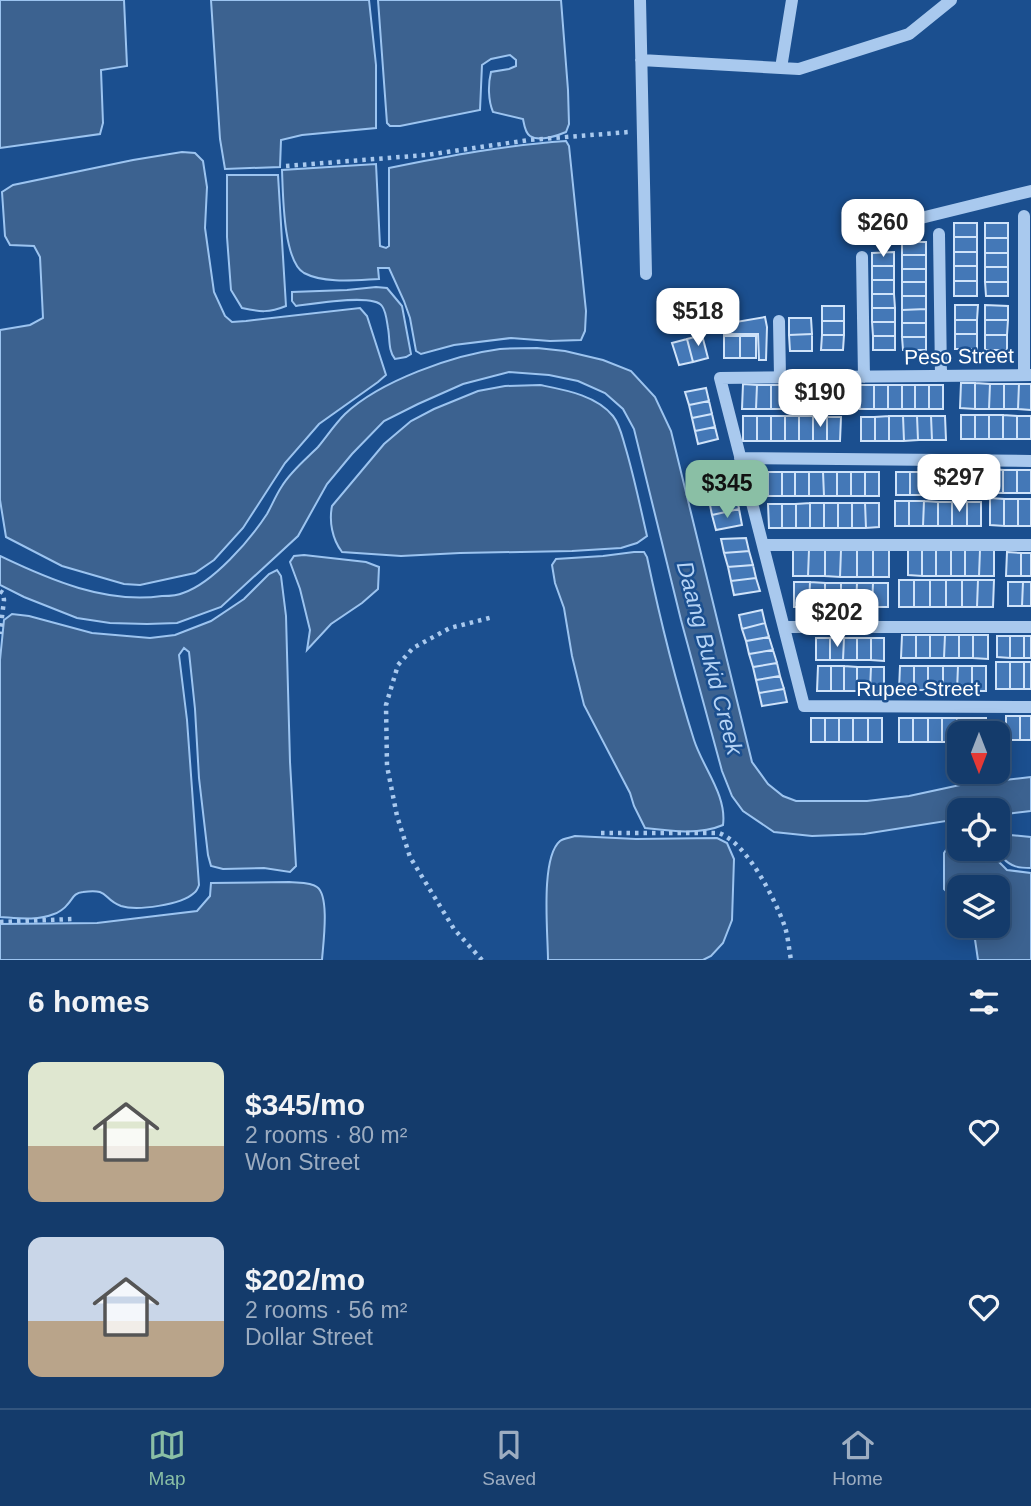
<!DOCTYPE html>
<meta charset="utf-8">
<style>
:root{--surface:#143b6b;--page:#1d4271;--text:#f1f3f6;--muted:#9dadc1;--line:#33557e;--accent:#8abfa5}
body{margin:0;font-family:Arial,sans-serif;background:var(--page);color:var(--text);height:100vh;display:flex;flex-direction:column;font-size:26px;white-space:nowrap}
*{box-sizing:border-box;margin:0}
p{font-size:23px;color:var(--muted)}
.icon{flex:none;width:38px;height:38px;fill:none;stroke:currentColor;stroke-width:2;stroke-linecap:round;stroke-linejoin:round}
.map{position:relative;height:960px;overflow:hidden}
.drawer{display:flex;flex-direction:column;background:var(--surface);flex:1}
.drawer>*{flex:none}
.needle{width:46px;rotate:180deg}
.controls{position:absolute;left:947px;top:721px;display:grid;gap:14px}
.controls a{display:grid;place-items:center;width:63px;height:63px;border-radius:14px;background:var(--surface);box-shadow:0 4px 18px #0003,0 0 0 2px var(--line);font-size:35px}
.price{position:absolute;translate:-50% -60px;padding:0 16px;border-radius:14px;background:#fff;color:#222;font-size:23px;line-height:46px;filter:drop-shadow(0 2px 4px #0008)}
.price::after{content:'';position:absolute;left:50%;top:42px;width:21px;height:16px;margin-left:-10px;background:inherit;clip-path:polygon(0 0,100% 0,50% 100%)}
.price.current{background:var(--accent);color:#111}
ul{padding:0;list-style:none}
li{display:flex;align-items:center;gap:21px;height:175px;padding:0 28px}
li span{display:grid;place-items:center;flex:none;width:196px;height:140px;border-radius:14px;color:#555}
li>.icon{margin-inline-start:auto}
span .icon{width:84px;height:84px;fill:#fffc;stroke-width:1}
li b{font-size:30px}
h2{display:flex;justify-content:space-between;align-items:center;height:84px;padding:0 28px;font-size:30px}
.tabs{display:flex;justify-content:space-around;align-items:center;height:98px;border-top:2px solid var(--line);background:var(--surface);font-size:19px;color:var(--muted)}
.tabs a{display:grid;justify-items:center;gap:4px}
.tabs .current{color:var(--accent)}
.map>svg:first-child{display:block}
.water{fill:#3c6290;stroke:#9cc4f0;stroke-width:2}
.building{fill:#4478b7;stroke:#cfe3fa;stroke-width:2}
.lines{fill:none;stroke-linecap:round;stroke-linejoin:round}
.path{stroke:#a9c9ee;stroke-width:4.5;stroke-dasharray:3.5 5;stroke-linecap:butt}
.minor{stroke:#a9c9ee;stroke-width:12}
.labels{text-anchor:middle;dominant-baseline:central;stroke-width:5;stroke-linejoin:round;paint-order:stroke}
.street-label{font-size:21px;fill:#fff;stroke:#1b4f8f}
.water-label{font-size:23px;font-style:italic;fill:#b5d3f5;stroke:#1b4f8f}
</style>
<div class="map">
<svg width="1031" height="960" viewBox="0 0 1031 960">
<rect width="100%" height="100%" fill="#1b4f8f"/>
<path class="water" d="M0 0H124L127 66 101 70 103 123 100 134 0 148Z
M211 0H369L376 65V128L302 135 281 140 280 167 225 169 220 139Z
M378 0H561L568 90 569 124 566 132C557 136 539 142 530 136 525 133 524 124 523 119L493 112C488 100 488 84 491 72L509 69 516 66V60L510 55 491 59 482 65 480 110 400 126H390L387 123Z
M566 141 569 146 586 311 585 331 581 340 550 341 511 338 454 345 421 354 416 351 410 318 404 301 389 268H378L379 279C357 280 325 284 304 273 283 261 283 193 282 170L376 164 380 246 386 248 389 246V168C448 156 506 145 566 141Z
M182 152 195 153 203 161 207 187 205 228 214 292 225 316 232 322 246 321 360 308 367 316 386 375 378 382 319 424 285 463 243 528 214 560 195 573 140 585 124 584 62 566 6 537 0 500V330L30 325 43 318 40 257 34 246 10 245 5 236 2 192 13 185 133 160Z
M227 175H278L286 306C269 313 260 312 242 308L231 290 227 237Z
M376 287 387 288 402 306 411 354 406 357 395 359C388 351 390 338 388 328 387 322 386 311 382 306 374 293 311 304 296 306L292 301V292L347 290Z
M537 348 565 351 603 360 631 371 655 397 671 431 752 762 768 784 783 796 796 801H867L909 796 960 785 1031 777V811L998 815V810H959V819L864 834 812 836 774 832 743 811 732 796 722 771 681 620 634 429 623 409 605 393 578 381 549 375 509 372 463 384 418 404 384 421 352 454 327 484 298 536 221 607 177 623 147 624 110 623 77 618 24 597 0 585V556C50 580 106 604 162 596 169 596 177 596 183 593 213 583 250 540 267 514 272 505 276 495 282 486 291 471 306 459 318 447 327 436 335 424 345 414 380 381 453 355 500 349 512 348 525 348 537 348Z
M540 385C565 390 596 395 613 416 620 425 622 436 625 446 634 476 640 506 647 536L637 543 621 548 572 551 460 553 401 556 342 552C332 539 329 521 332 506L384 444 411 421 434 409 478 391 505 386Z
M634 552H644L647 557C660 619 675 680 694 740 703 768 727 795 723 825 700 835 670 831 645 828L634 806 630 793 584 705 572 656 564 608 555 583 552 565 556 559 603 556Z
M304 555 366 562 379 567 378 589 362 603 331 624 307 650 310 630 300 589 290 562 294 556Z
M277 570 281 576 286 616 290 762 296 866 290 872 264 868 223 869 211 866 208 855 199 778 195 709 189 652 184 648 179 655 187 720 199 885C198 888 197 891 194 893 181 905 137 911 121 906 102 899 110 888 83 892 73 893 73 899 67 905 65 908 58 913 54 914 37 921 17 918 0 917V660L4 620 12 614 29 616 92 633 150 638 175 635 211 621 244 599 269 574Z
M1010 835 1031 837V868C1019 868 1011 867 1003 858L1005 836Z
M575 836 636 839 717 838 727 843 734 859 732 920 723 943 711 956 703 960H548C548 934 540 858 560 841 564 838 570 838 575 836Z
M959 845V849H995L997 860 1007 870 1031 873V960H978L973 926H998V887H959V903L944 889V853L948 847Z
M289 882C298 883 311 882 317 887 330 896 323 945 322 960H0V924L97 923 197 911 210 896 211 883Z"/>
<path class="building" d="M954 223H977V237H954Z
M985 223H1008V238H985Z
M954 237H977V252H954Z
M985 238H1008V253H985Z
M902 242H926V255H902Z
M894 252V266H872V253Z
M954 252H977V266H954Z
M985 253H1008V267H985Z
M902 255H926V269H902Z
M872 266H894V280H872Z
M954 266H977V281H954Z
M985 267H1008V282H985Z
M902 269H926V282H902Z
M872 280H894V294H872Z
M954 281H977V296H954Z
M902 282H926V296H902Z
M985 282H1008V296H986Z
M872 294H894L895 308H872Z
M902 296H926V309L902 310Z
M955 305H978L977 320H955Z
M985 305 1008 306V320H985Z
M822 306H844V321H822Z
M872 308H895V322H872Z
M926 309V323H902V310Z
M765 317 767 327 766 360H759L758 334H724V324Z
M789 318H811L812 334 789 335Z
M955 320H977V334H955Z
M985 320H1008L1007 335H985Z
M822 321H844V335H822Z
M872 322H895V336H873Z
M902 323H926V337H902Z
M812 334V351H790L789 335Z
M955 334H977V349H955Z
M702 335 708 358 693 362 687 339Z
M822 335H844L843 350H821Z
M985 335H1007V350H985Z
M724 336H740V358H724Z
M740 336H756V358H740Z
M873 336H895V350H873Z
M902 337H926V350H903Z
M687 339 693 362 679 365 672 343Z
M961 383H975V409L960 408Z
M975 383 990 384 989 409H975Z
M743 384 757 385 756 409H742Z
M990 384H1004V409H989Z
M1004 384H1019L1018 409H1004Z
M1019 384H1031V410L1018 409Z
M757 385H771V409H756Z
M771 385H785V409H771Z
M785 385H799V409H785Z
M799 385H813V409H799Z
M813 385H827V409H813Z
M827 385H841V410L827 409Z
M860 385H874V409H860Z
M874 385H888V409H874Z
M888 385H902V409H888Z
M902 385H915V409H902Z
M915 385H929V409H915Z
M929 385H943V409H929Z
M706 388 709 401 689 405 685 392Z
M709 401 712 414 692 418 689 405Z
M712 414 715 427 695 431 692 418Z
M961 415H975V439H961Z
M975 415H989V439H975Z
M989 415H1003V439H989Z
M1003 415 1017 416V439H1003Z
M743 416H757V441H743Z
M757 416H771V441H757Z
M771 416H785V441H771Z
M785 416H799V441H785Z
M799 416H813V441H799Z
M813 416 827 417V441H813Z
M889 416V441H875V417Z
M889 416H903L904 441H889Z
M903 416H917L918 440 904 441Z
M917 416H931L932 440H918Z
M931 416H945L946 440H932Z
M1017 416H1031V439H1017Z
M827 417H841L840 441H827Z
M861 417H875V441H861Z
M715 427 718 439 698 444 695 431Z
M989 469 1003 470V493H989Z
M1003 470H1017V493H1003Z
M1017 470H1031V493H1017Z
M768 472H782V496H768Z
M782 472H795V496H782Z
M795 472H809V496H795Z
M809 472H823L824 496H809Z
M823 472H837V496H824Z
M837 472H851V496H837Z
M851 472H865V496H851Z
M865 472H879V496H865Z
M896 472H910V495H896Z
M910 472H924V495H910Z
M924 472H938V495H924Z
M938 472H952V496L938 495Z
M952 472H966V496H952Z
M966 472H980V496H966Z
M733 479 736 494 709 500 706 485Z
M736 494 739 509 712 515 709 500Z
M990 498 1004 499V526L990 525Z
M1004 499H1018V526H1004Z
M1018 499H1031V526H1018Z
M895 501H909V526H895Z
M909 501H924L923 526H909Z
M924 501 938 502V526H923Z
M938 502H952V526H938Z
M952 502H967V526H952Z
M967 502H981V526H967Z
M810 503H824V528H810Z
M810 503V528H796V504Z
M824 503H838V528H824Z
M838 503H852V528H838Z
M852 503H865L866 528H852Z
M865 503H879V527L866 528Z
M768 504H782V528H769Z
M782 504H796V528H782Z
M739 509 742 525 716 530 712 515Z
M746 538 749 551 724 553 721 539Z
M908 549H922V576L908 575Z
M922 549H936V576H922Z
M936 549 951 550V576H936Z
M793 550H809L808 576H793Z
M809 550H825V576H808Z
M825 550H841L840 577 825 576Z
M841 550H857V577H840Z
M857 550H873V577H857Z
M873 550H889V577H873Z
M951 550H965V576H951Z
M965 550H980L979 576H965Z
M980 550H994V576H979Z
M749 551 753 565 728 567 724 553Z
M1007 552 1021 553V576H1006Z
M1021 553H1031V576H1021Z
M753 565 756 578 731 581 728 567Z
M756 578 760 591 734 595 731 581Z
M899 580H914V607H899Z
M914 580H930V607H914Z
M930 580H946V607H930Z
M946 580H962V607H946Z
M962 580H978L977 607H962Z
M978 580H994L993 607H977Z
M794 582H810L809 607H794Z
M810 582 825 583V607H809Z
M1008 582H1023L1022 606H1008Z
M1023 582H1031V606H1022Z
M825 583H841V607H825Z
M841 583H857L856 607H841Z
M857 583H873L872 607H856Z
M873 583H888V607H872Z
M762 610 765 623 742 629 739 615Z
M765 623 769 637 746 641 742 629Z
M902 635H916V658H901Z
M916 635H930V658H916Z
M930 635H945L944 658H930Z
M945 635H959V658H944Z
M959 635H973V658H959Z
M973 635H988V659L973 658Z
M997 636H1010V658L997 657Z
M1010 636H1024V658H1010Z
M1024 636H1031V658H1024Z
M769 637 773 650 749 654 746 641Z
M816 638H830V660H816Z
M830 638H844L843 660H830Z
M844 638H857V660H843Z
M857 638H871V660H857Z
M871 638H884V661L871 660Z
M773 650 777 663 753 667 749 654Z
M996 662H1010V689H996Z
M1010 662H1024V689H1010Z
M1024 662H1031V689H1024Z
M777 663 780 676 756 680 753 667Z
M818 666H831V691H817Z
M831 666H844V691H831Z
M844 666 857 667V691H844Z
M900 666H914V690H899Z
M914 666H928V690H914Z
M928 666H943V690H928Z
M943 666H958L957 691 943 690Z
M958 666H972V691H957Z
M972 666H986V691H972Z
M857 667H871L870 691H857Z
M871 667H884V691H870Z
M780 676 784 689 759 693 756 680Z
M784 689 787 702 762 706 759 693Z
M1006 716H1020V740H1006Z
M1020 716H1031V740H1020Z
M811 718H825V742H811Z
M825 718H839V742H825Z
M839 718H853V742H839Z
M853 718H868V742H853Z
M868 718H882V742H868Z
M899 718H913V742H899Z
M913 718H928V742H913Z
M928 718H942V742H928Z
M942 718H957V742H942Z
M957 718H972L971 733H959V742H957Z
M972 718H986V733H971Z"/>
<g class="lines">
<path class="path" d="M286 166 426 155 529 140 629 132
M0 591 3 593 4 600 0 634
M601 833H719C747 843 775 899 785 927 788 937 789 949 791 960
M0 922 74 919
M482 960 454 929 410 857 397 816 387 766 386 705 398 665 413 648 450 628 493 617"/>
<path class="minor" d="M640 0 646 274
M641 60 799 69 909 34 951 0
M781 68 792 0
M1024 216V375
M939 234 941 375
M852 235 1031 191
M862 257 864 377
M779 321 780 377
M1031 375 720 378 804 706 1031 707
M740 458 1031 461
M763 545H1031
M784 627H1031"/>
</g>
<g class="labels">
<g class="street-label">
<text transform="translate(959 356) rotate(-1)">Peso Street</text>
<text x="918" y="688">Rupee Street</text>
</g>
<g class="water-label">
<text transform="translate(710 658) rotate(75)">Daang Bukid Creek</text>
</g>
</g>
</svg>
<div class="controls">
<a><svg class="needle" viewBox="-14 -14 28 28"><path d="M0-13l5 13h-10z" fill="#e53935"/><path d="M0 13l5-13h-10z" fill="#9dadc1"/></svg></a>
<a><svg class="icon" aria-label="locate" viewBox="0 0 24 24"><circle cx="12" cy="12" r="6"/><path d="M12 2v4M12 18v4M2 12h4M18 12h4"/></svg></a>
<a><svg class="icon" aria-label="layers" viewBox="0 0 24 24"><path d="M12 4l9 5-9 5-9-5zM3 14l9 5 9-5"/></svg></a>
</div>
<b class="price" style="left:883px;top:259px">$260</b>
<b class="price" style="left:698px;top:348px">$518</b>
<b class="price" style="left:820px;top:429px">$190</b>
<b class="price" style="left:959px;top:514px">$297</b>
<b class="price current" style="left:727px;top:520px">$345</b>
<b class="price" style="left:837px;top:649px">$202</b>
</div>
<section class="drawer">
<h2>6 homes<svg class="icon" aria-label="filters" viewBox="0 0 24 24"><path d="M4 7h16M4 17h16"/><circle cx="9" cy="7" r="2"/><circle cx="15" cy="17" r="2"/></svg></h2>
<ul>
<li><span style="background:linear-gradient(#dfe7d0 60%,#b9a48a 0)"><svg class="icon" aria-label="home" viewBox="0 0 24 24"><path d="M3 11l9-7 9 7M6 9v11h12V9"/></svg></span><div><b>$345/mo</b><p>2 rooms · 80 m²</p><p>Won Street</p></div><svg class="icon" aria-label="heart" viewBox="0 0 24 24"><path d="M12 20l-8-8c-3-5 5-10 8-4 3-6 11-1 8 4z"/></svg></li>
<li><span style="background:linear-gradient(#c9d6e8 60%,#b9a48a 0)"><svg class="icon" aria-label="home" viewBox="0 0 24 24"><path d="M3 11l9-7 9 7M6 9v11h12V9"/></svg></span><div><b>$202/mo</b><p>2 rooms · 56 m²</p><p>Dollar Street</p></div><svg class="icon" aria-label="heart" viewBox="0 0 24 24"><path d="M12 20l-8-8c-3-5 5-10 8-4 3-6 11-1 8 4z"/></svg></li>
</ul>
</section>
<nav class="tabs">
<a class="current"><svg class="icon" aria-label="map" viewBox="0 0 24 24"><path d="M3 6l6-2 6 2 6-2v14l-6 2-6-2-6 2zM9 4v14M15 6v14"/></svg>Map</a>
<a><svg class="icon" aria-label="saved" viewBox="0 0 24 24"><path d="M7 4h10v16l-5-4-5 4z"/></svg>Saved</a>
<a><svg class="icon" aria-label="home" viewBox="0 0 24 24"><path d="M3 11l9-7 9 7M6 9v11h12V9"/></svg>Home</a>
</nav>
